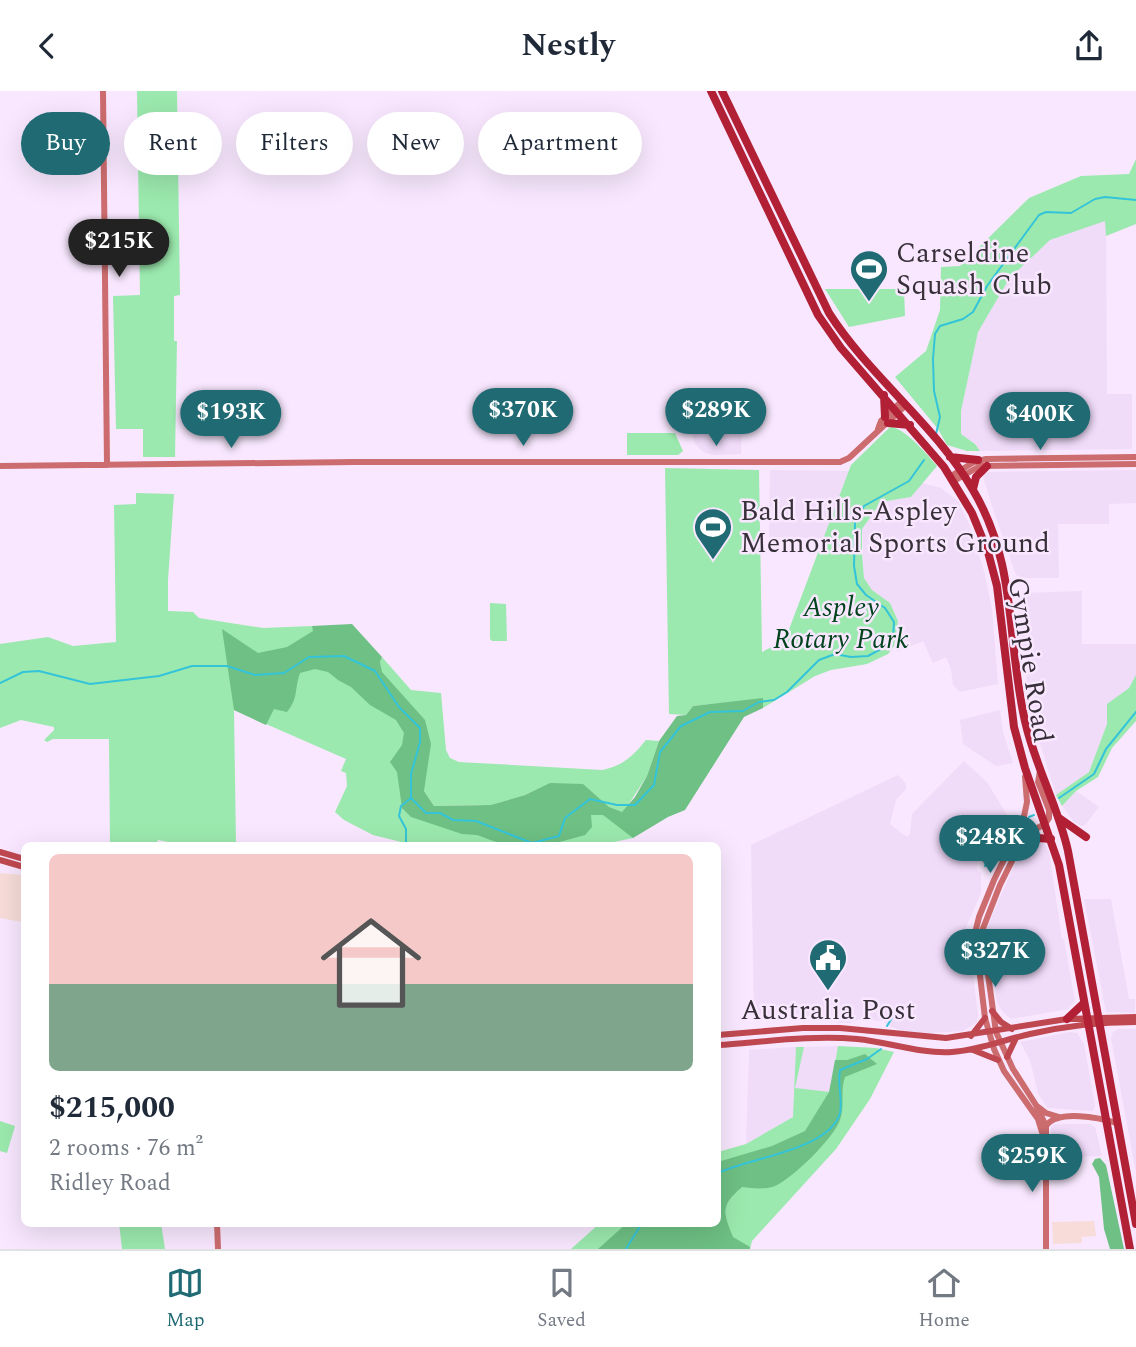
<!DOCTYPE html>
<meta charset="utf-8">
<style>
:root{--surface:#fff;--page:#f6f6f7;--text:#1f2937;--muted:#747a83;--line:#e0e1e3;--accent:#1f6a73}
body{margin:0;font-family:Spectral,serif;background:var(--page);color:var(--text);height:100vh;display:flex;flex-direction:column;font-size:26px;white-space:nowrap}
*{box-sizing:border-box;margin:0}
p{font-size:23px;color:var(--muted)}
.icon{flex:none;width:38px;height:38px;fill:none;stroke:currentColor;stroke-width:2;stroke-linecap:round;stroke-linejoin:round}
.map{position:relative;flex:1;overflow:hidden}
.details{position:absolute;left:21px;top:751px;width:700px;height:385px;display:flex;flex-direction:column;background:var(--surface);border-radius:10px;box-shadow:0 7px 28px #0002}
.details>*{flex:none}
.banner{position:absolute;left:21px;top:21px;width:700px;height:63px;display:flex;gap:14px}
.price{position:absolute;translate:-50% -60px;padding:0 16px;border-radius:24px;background:var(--accent);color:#fff;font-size:23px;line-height:46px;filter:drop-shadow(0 2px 4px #0008)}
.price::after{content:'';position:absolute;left:50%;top:42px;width:21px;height:16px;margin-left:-10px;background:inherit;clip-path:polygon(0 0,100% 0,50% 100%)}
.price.selected{background:#222;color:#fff}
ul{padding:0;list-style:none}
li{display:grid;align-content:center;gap:14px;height:371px;padding:0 28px}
li span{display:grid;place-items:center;height:217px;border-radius:10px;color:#555}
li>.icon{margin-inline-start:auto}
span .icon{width:126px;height:126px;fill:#fffc;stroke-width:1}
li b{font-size:30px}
.pill{padding:0 24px;border-radius:32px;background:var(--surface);box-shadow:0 7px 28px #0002;font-size:24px;line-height:63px}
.pill.selected{background:var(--accent);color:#fff}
header{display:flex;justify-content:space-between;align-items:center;height:91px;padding:0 28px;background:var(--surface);font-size:32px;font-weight:700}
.menu{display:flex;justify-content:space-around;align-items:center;height:98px;border-top:2px solid var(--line);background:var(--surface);font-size:19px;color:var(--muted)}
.menu a{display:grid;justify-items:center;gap:4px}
.menu .selected{color:var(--accent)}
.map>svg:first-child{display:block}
.built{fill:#f0dbf9}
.education{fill:#f7dcd9}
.green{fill:#9be9ae}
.forest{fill:#6ec084}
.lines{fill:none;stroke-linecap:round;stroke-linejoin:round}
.stream{stroke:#34c4d9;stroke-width:2}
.secondary{stroke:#cc6c6e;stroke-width:6}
.primary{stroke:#bf4850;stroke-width:6}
.highway{stroke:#b22036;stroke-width:8}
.labels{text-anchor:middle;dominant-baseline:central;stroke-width:5;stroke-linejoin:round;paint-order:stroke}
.poi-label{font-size:28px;fill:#373039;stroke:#f8e7fe;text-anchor:start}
.park-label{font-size:28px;font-style:italic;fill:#01431d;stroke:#f8e7fe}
.street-label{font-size:28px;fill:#373039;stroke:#f8e7fe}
</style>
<header><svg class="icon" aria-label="back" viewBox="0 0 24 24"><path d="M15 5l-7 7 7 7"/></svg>Nestly<svg class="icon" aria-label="share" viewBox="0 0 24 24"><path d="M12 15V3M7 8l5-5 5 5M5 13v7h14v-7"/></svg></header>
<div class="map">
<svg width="1136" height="1158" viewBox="0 0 1136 1158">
<rect width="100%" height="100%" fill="#f8e7fe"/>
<path class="built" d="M1106 129 1107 303H1132V358L980 360 975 353 961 343V320L978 241 1009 188 1050 149Z
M689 336H742L741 363 713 364 703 361 695 353Z
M770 379 849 380 824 447 769 446Z
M1136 379V412L1109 413V433H1058L1059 487H1023L1016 484 992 415 983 385 986 381Z
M922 392 941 397 958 410 970 435 984 480 992 518 998 593 960 601 953 594 951 578 946 566 933 572 923 550 897 561 894 555 898 530 890 512 872 499 864 487 862 438 881 411 911 406Z
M1082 500V553H1136V584L1129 597 1107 614V633L1089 681 1056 704 1030 620 1018 507 1026 502Z
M1000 619 1003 641 1013 672 996 675 963 653 960 629Z
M964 670 987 691 1010 729 977 763V779L981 782V802L967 834 978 924 977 931 963 940 929 942 903 940 889 935 883 930 859 928 850 932H838L837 925H754L751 754 898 684 906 693V698L896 709 890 733 907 746 910 743 912 723Z
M1076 700 1099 716 1085 734 1081 735 1074 731 1062 715Z
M1029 751 1044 752 1049 761 1062 848H1064L1075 910 1068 918 1011 928 1002 920 997 911 986 839 1012 779 1024 755Z
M1084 808H1111L1129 908H1135V922L1106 921Z
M1119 938H1136V1082L1111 947 1113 941Z
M1069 941 1077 942 1084 953 1095 1015 1093 1020 1047 1017 1038 1002 1030 969 1020 951Z
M838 955 829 1001 793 1026 746 1053 749 959 796 956 795 992 804 956Z
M1055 1033H1089L1095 1036 1102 1065 1055 1066 1052 1061 1051 1036Z"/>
<path class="education" d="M0 782 24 784V817L22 831 0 827Z
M1094 1130 1096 1145 1082 1146V1152L1053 1153 1052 1131Z"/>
<path class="green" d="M137 0H177L180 204 174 205V250H177L175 366H143V338H116L113 205 140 204Z
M1136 68V133L1106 145 1105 130 1050 149 1009 188 978 241 961 320V343L975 353 980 360H967L947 354 938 338 895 286 926 260 940 219 941 176 960 175 1029 107 1081 85 1129 83Z
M825 198H904L905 225 849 236Z
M890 336C904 336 927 363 937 375L911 406 881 411 862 438V462L864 487 872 499 890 512 898 530 894 555 888 563 867 573 831 579 815 585 763 617 762 608 693 615 686 624 669 623 665 377 759 379 762 561 785 549 851 374Z
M627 342H675L683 360 678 364H627Z
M136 402 174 403 168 489V520L193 521 199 527 205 528 263 537 312 535 314 540 420 637 411 683 426 722 476 730 550 692 525 704 492 714 434 715 424 700 425 630 381 581 380 571 382 566 411 599 441 602 446 659 450 667 459 671 602 679C623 675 633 665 646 649L659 650 647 685 628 714 633 747 600 754H413L373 744 344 729 335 721 347 695 346 682 341 680 346 668 234 619 236 754H184L158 749 156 754H110L109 648H53L47 651 44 649 54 639V636L21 629 0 637V553L48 546 73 555 116 551 114 414 136 413Z
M490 512 506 513 507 550H492L490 548Z
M1136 584V630L1112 657 1098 686 1076 700 1062 715 1056 704 1089 681 1107 633V613L1129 597Z
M838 955 876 957 894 961 870 1008 836 1058 752 1150 750 1158H571L600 1132H718V1061L746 1053 793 1026 796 956H804L795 997 830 1001Z
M0 1030 15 1035 7 1062 0 1060Z
M119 1132H161L165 1158H122Z"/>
<path class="forest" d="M352 533 382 566 380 571 382 581 425 629 431 653 424 700 434 715 491 714 525 704 550 692 583 693 609 716 622 721 635 706 647 685 659 650 677 625 686 624 693 615 763 607V617L744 626 685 719 668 726 633 747 603 724H591L592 736 585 744 549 754H498L496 751 477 744 462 743 411 726 402 717 397 681 390 671 402 654 404 642 396 629 370 614 351 596 338 589 328 581 315 578 300 582C294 599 299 606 287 621L274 618 266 634 234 619 222 538 258 562 287 556 313 540 312 535Z
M865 963 877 973 845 986C840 1000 845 1015 840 1029 833 1048 793 1087 775 1095 765 1099 752 1097 742 1096 720 1115 723 1121 733 1146L750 1156V1158H598L627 1132H718V1071L772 1055 805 1040 829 1001 835 969H847Z
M1100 1067 1106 1074 1124 1158H1110L1104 1138 1099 1086 1092 1073 1095 1068Z"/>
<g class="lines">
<path class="stream" d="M936 343 940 326 934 300 933 268 935 243 940 235 963 228 973 221 987 195 1039 124 1046 121 1071 122 1095 108 1105 106 1136 109
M0 592 23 581 39 580 90 593 159 585 192 575H227L255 584 284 582 309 566 344 565 375 580 399 616 420 637V651L411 683V707L426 722H440L453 729 476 730 532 752 559 745 565 727 590 708 617 714H635L654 694 660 661 681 635 710 621 743 620 759 611 774 609 787 601 819 569 835 563 851 566 868 565 881 558 893 547 894 531 885 517 866 504 857 493 854 475 855 432 864 415 909 390 924 369
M1059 707 1094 683 1106 658 1136 621
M1029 726 1034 724
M406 754V738L399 725 401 715 411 707
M985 775C993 757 999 738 1018 730
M887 935 895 922
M718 1082C748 1067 830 1059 840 1022 843 1009 837 993 840 979L867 968 881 958
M626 1158 642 1132"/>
<path class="secondary" d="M103 0 107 374
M878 338 881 330 902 310
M0 375 354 371H840L849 367 906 314
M951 385 974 371 986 368 1136 366
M954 390 980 375 1136 373
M1040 680 1038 691 1049 719V727L1045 733 1030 741 1022 750 1000 794 982 840 996 941 1013 978 1036 1014 1046 1035V1158
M1025 686 1027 711 1023 730 994 789 979 826 975 842 985 927 994 958 1004 980 1038 1028 1042 1041
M1037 1015 1046 1022 1059 1026
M1046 1035C1058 1018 1100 1027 1117 1032
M217 1132 218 1158"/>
<path class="primary" d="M0 761 24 768
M0 769 24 776
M992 920 1001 931 1012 938
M718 944 803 937H840L946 947 1067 928 1136 926
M971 945 985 927
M718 954C763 951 811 944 857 948 889 951 919 963 952 961 979 959 1003 949 1030 943 1065 935 1100 931 1136 931
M973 959 998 969
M1007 966 1016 947"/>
<path class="highway" d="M711 0 818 224 841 257 944 376 972 422 988 461 997 495 1014 636 1025 677 1059 774 1130 1158
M722 0 829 222C870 286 935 333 973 399 1018 475 1006 548 1025 630 1035 675 1058 715 1068 760L1136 1133
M884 304 885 326
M888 332 910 334
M950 366 978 369
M973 398 976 386 987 375
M1059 727 1086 746
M1024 746 1051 748
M1067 928 1084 912"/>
</g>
<defs>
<symbol id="stadium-pin" viewBox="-11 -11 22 30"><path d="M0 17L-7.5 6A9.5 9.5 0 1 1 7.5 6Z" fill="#1f6a73" stroke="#f8e7fe"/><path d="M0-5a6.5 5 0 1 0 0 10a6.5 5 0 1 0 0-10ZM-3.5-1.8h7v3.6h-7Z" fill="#fff"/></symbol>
<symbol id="civic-pin" viewBox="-11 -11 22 30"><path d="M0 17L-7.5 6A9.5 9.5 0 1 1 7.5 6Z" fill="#1f6a73" stroke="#f8e7fe"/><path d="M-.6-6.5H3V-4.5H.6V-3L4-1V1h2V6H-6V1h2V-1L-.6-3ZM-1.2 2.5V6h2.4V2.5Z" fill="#fff"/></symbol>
</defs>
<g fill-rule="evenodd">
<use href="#stadium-pin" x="847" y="156" width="44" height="60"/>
<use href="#stadium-pin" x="691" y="414" width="44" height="60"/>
<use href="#civic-pin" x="806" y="845" width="44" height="60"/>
</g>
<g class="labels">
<g class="poi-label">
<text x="896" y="162">Carseldine<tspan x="896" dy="32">Squash Club</tspan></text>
<text x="740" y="420">Bald Hills-Aspley<tspan x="740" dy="32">Memorial Sports Ground</tspan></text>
<text x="828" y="919" text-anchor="middle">Australia Post</text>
</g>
<g class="park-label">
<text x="841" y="516">Aspley<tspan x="841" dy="32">Rotary Park</tspan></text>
</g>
<g class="street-label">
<text transform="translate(1030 569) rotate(81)">Gympie Road</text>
</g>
</g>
</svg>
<b class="price selected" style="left:119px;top:188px">$215K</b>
<b class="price" style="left:523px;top:357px">$370K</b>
<b class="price" style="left:716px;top:357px">$289K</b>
<b class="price" style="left:231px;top:359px">$193K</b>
<b class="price" style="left:1040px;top:361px">$400K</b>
<b class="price" style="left:990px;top:784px">$248K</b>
<b class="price" style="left:995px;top:898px">$327K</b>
<b class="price" style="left:1032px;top:1103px">$259K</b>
<div class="banner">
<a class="pill selected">Buy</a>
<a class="pill">Rent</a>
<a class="pill">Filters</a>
<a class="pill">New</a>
<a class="pill">Apartment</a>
</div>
<section class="details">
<ul>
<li><span style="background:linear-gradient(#f6c9c9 60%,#7fa58c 0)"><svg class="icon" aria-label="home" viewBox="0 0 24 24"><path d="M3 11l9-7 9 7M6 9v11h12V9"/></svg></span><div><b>$215,000</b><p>2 rooms · 76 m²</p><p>Ridley Road</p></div></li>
</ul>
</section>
</div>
<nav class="menu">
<a class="selected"><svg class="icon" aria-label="map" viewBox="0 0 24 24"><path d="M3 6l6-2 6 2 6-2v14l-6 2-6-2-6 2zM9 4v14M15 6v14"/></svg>Map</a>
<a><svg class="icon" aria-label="saved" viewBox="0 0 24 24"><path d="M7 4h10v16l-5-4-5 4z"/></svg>Saved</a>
<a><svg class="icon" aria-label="home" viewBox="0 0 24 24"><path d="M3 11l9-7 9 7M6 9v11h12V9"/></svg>Home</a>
</nav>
